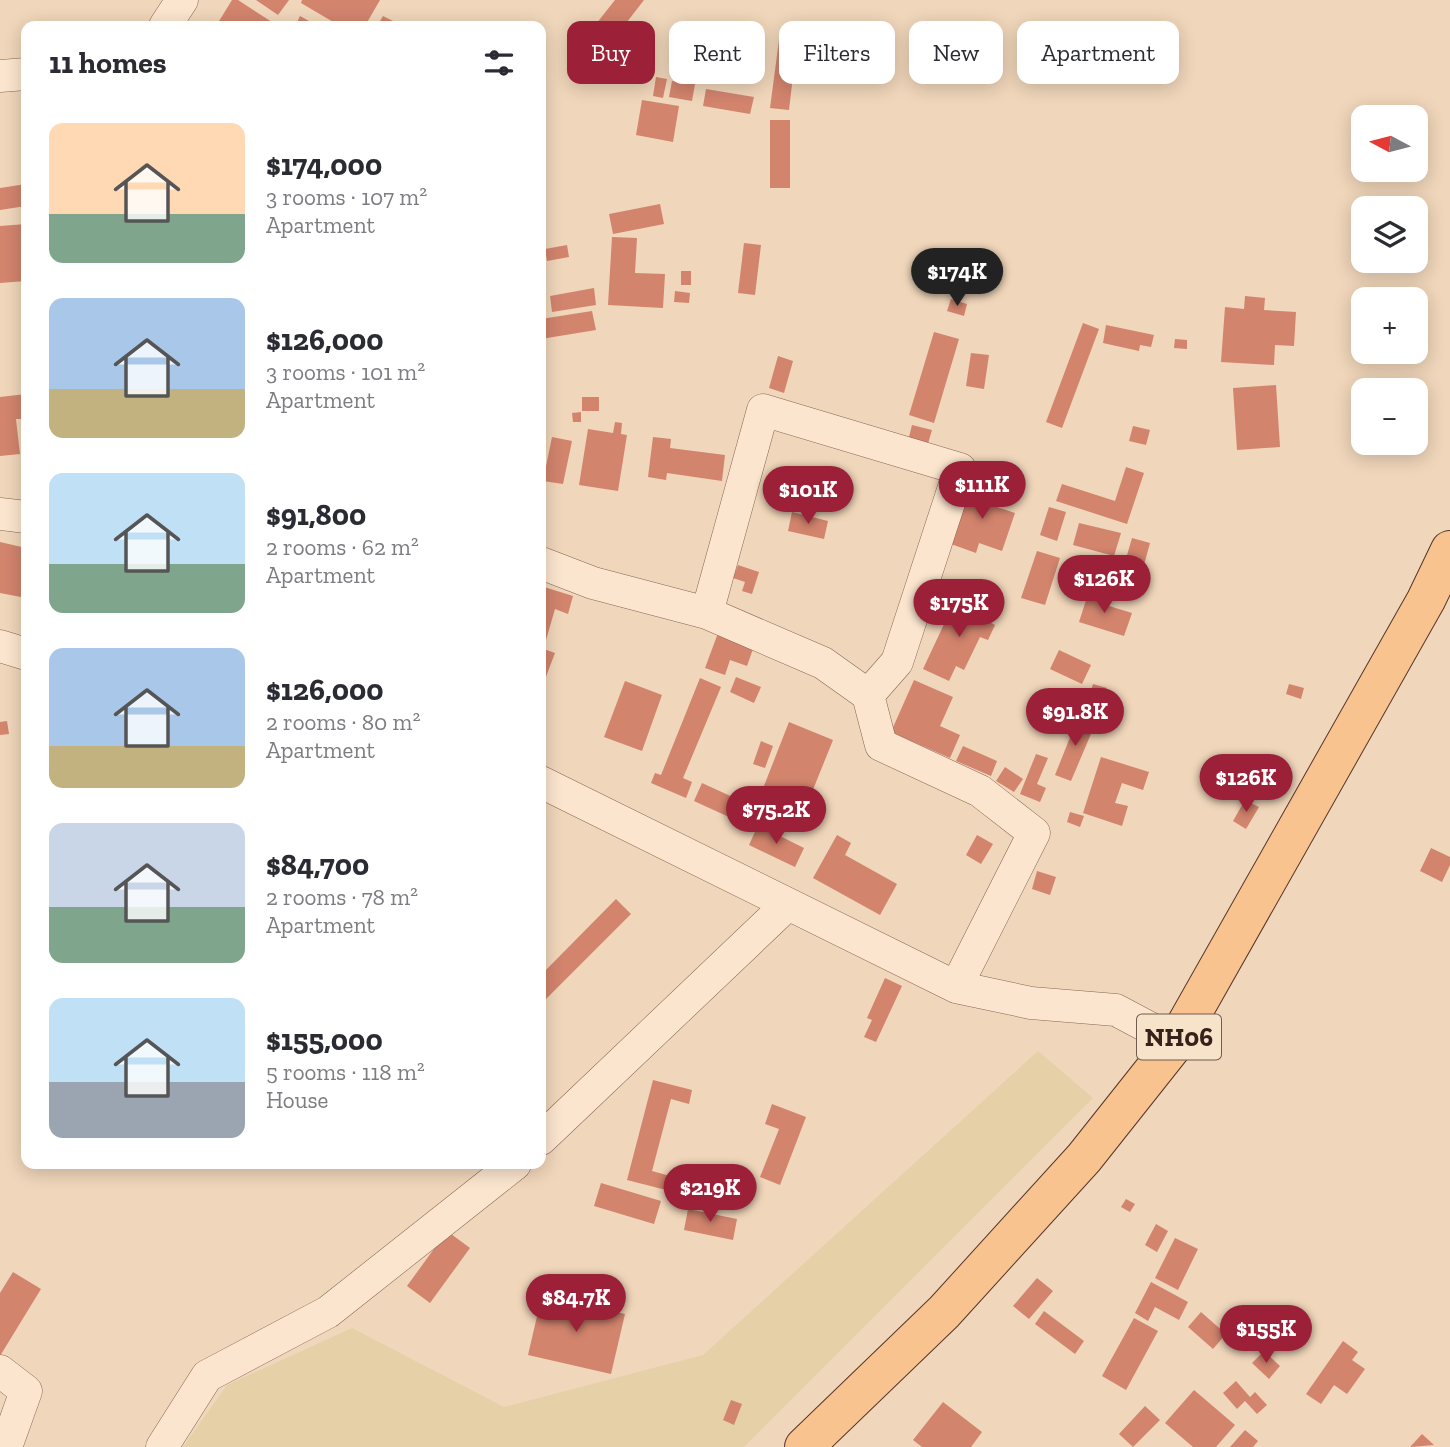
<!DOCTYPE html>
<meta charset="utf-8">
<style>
:root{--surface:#fff;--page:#f2f2f3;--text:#2b2b33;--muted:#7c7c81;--accent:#9b2038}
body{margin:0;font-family:"Zilla Slab",serif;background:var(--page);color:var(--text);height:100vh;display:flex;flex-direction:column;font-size:26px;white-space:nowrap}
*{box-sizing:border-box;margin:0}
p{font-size:23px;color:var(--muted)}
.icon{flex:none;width:38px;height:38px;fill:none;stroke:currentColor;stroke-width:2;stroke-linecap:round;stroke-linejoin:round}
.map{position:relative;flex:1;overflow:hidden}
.sheet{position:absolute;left:21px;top:21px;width:525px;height:1148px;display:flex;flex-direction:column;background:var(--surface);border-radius:14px;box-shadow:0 4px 18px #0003}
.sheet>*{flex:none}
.banner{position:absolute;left:567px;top:21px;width:665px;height:63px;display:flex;gap:14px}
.needle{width:46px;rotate:277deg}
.controls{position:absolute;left:1351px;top:105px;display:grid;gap:14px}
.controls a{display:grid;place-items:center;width:77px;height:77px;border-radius:14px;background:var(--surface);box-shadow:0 4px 18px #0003;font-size:35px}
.price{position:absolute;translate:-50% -60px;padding:0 16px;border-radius:24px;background:var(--accent);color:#fff;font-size:23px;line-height:46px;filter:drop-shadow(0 2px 4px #0008)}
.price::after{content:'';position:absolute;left:50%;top:42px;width:21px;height:16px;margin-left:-10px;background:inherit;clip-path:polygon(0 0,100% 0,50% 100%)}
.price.current{background:#222;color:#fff}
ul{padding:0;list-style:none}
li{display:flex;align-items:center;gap:21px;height:175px;padding:0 28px}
li span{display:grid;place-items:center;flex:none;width:196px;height:140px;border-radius:14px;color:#555}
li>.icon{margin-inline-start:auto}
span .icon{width:84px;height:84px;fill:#fffc;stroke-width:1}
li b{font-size:30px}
h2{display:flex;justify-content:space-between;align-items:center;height:84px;padding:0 28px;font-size:30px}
.pill{padding:0 24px;border-radius:14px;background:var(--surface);box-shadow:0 4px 18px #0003;font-size:24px;line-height:63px}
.pill.current{background:var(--accent);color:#fff}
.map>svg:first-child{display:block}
.farmland{fill:#e6d0a7}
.building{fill:#d2846d}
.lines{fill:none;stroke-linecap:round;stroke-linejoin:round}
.minor-casing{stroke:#886654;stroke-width:33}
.primary-casing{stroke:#553529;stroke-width:40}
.minor{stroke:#fbe5ce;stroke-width:32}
.primary{stroke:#f8c38e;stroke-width:38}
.labels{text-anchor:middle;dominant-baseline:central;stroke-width:6;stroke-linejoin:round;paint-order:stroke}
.shield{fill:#f7e2ca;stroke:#705c4f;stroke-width:2}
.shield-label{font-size:26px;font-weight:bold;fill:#36221a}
</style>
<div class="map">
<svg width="1450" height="1447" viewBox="0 0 1450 1447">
<rect width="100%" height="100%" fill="#f0d6ba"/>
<path class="farmland" d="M1038 1051 1093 1098 744 1447H183L227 1385 352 1328 504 1407 703 1355Z"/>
<path class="building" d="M232 0H238L275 24 273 26H216Z
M256 0H289L278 15Z
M302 0H380L365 26H340L301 3Z
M615 0H644L600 57 581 43Z
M300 16 318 26H295Z
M383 16 403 26H377Z
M779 40 797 42 789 110 770 108Z
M656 77 667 79 663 98 653 96Z
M672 81 695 84 692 101 669 97Z
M706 89 754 97 750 114 703 106Z
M642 100 679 106 673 142 636 135Z
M770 120H790V188H770Z
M26 184V206L0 210V188Z
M660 204 664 224 613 234 609 214Z
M26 224V281L0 283V226Z
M612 237 637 238 635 273 665 274 663 308 608 305Z
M744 243 761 245 755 295 738 293Z
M567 245 569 257 547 261 545 249Z
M681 271H691V285H681Z
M594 288 596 305 552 312 550 296Z
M675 291 690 293 689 303 674 302Z
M1245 296 1265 298 1264 310 1296 312 1294 346 1275 345 1274 365 1221 362 1225 307 1244 309Z
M951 299 967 304 964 316 947 311Z
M592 311 596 330 541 339V319Z
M1083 323 1099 329 1062 428 1046 422Z
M1106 325 1154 335 1151 347 1140 345 1139 351 1103 343Z
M934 332 959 339 934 423 909 415Z
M1175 339 1187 340V349L1174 348Z
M971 353 989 355 984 389 966 386Z
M778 356 793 361 784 393 769 388Z
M1276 385 1280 447 1237 450 1233 388Z
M26 394V419H16L20 454 0 456V397Z
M582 397H599V411H582Z
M581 412V422H573L572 413Z
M615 422 622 423 621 434 627 435 618 491 579 485 588 429 613 433Z
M912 425 932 430 927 447 908 441Z
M1133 426 1150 430 1146 445 1129 441Z
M552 437 572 441 563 484 543 481Z
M653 437 671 439 670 448 725 455 722 481 667 473 666 480 648 477Z
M1126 467 1144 473 1127 524 1056 501 1062 484 1115 501Z
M971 482 996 490 991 505 1015 513 1002 551 979 543 976 553 951 544Z
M1049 507 1066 512 1057 541 1040 535Z
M792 512 828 521 824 539 788 531Z
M1079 523 1121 533 1114 556 1073 545Z
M1132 538 1150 543 1135 598 1116 593Z
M0 542 26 548V598L0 593Z
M1037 551 1060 558 1045 605 1021 598Z
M738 565 759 572 752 594 742 591 745 582 733 578Z
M541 586 573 596 568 614 555 609 546 640 541 638Z
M1089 591 1112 598 1109 606 1132 613 1124 636 1079 622Z
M978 600 994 607 988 621 995 625 988 640 980 637 964 670 956 666 949 681 923 669 953 605 971 613Z
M718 633 754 646 747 666 730 660 725 675 705 668Z
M541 648 555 653 541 690Z
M1059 650 1091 665 1082 684 1050 669Z
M736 677 761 687 754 703 730 692Z
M700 678 721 687 683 778 692 782 686 798 651 783 655 773 661 775Z
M914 680 953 697 940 726 960 735 950 758 891 732Z
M625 681 662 695 642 751 604 737Z
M1093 684 1107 688 1099 714 1085 709Z
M1289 684 1304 688 1301 699 1286 694Z
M1079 715 1096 722 1071 781 1055 775Z
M7 721 9 734 0 735V722Z
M789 722 833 740 804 812 760 796Z
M761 741 773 746 765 768 753 764Z
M963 746 997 761 991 776 956 761Z
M1036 754 1048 758 1037 784 1046 788 1040 802 1020 794Z
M1101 757 1149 772 1143 790 1122 783 1115 803 1128 806 1122 826 1083 813Z
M1005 767 1023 779 1014 792 996 781Z
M702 783 750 805 742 823 694 801Z
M1245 800 1259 807 1246 829 1233 821Z
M1070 812 1084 816 1080 827 1067 822Z
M758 825 804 848 795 867 749 845Z
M837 835 851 843 845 855 897 884 880 915 813 878Z
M977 835 993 844 981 864 966 855Z
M1431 848 1450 857V865L1442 882 1420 871Z
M1037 871 1056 877 1050 895 1032 889Z
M616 899 631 914 541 1004V975Z
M885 978 902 986 876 1042 864 1037 872 1020 867 1018Z
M653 1080 692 1090 689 1104 671 1099 652 1171 728 1192 725 1205 627 1180Z
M772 1104 806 1117 780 1185 760 1177 779 1129 765 1124Z
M601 1183 661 1201 654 1224 594 1206Z
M1126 1199 1135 1204 1130 1212 1121 1207Z
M688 1209 737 1219 733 1240 684 1230Z
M1156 1224 1168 1231 1157 1252 1145 1245Z
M447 1231 470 1248 430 1303 407 1286Z
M1175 1238 1198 1249 1178 1290 1155 1278Z
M13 1272 41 1289 0 1356V1293Z
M1037 1278 1053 1291 1029 1319 1013 1306Z
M1151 1282 1188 1302 1179 1320 1155 1307 1148 1321 1135 1313Z
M542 1295 625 1314 611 1374 528 1355Z
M1044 1311 1084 1341 1075 1354 1035 1324Z
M1201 1312 1226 1334 1213 1349 1188 1327Z
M1134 1318 1158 1331 1126 1390 1102 1376Z
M1343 1341 1358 1352 1352 1360 1365 1369 1347 1394 1334 1385 1321 1404 1306 1394Z
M1264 1351 1280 1366 1269 1379 1252 1363Z
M1236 1381 1250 1397 1255 1392 1267 1405 1257 1414 1245 1401 1237 1409 1223 1393Z
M1194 1390 1235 1425 1216 1447H1193L1165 1423Z
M731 1400 742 1404 734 1425 723 1420Z
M943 1402 982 1432 971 1447H922L913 1440Z
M1145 1406 1160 1420 1133 1447 1119 1434Z
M1245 1430 1258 1441 1253 1447H1230Z
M1422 1434 1434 1445 1410 1447Z"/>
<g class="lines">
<defs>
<path id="minor" d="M165 26 182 0
M0 76 26 74
M0 514 26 517
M541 563 593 583 707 613 823 663 868 695 881 745 980 791 1034 833 956 987
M707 613 763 410 960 469 897 662 868 695
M0 646 26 654
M541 782 956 987 1031 1003 1116 1010 1176 1042
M541 1139 787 905
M0 1371 26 1391 6 1447
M162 1447 207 1376 328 1312 515 1164"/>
<path id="primary" d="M804 1447 944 1312 1084 1158 1176 1042 1426 600 1450 550"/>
</defs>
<use href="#minor" class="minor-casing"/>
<use href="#primary" class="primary-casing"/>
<use href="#minor" class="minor"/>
<use href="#primary" class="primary"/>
</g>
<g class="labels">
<rect class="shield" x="1137" y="1014.5" width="84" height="45" rx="5"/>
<g class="shield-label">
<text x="1179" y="1037">NH06</text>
</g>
</g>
</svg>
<div class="controls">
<a><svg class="needle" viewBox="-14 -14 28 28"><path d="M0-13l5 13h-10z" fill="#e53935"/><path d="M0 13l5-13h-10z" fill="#7c7c81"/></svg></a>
<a><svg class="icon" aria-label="layers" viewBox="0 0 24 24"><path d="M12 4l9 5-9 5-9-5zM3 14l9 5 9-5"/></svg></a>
<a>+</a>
<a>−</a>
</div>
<b class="price current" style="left:957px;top:308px">$174K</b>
<b class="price" style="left:982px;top:521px">$111K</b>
<b class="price" style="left:808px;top:526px">$101K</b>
<b class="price" style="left:1104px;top:615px">$126K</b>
<b class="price" style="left:959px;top:639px">$175K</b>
<b class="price" style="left:1075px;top:748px">$91.8K</b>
<b class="price" style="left:1246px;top:814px">$126K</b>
<b class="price" style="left:776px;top:846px">$75.2K</b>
<b class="price" style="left:710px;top:1224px">$219K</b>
<b class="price" style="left:576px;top:1334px">$84.7K</b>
<b class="price" style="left:1266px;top:1365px">$155K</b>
<div class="banner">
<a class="pill current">Buy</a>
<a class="pill">Rent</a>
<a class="pill">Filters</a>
<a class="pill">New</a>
<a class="pill">Apartment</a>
</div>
<section class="sheet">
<h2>11 homes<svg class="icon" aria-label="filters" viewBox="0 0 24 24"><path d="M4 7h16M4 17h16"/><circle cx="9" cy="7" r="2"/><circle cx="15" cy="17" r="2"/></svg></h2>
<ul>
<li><span style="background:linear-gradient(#ffd9b3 65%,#7fa58c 0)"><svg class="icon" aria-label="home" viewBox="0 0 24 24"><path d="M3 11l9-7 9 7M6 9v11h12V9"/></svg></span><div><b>$174,000</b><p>3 rooms · 107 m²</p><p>Apartment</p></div></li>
<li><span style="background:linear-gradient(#a9c7e8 65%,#c2b280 0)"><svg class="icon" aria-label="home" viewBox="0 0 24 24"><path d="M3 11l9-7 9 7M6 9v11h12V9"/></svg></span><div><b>$126,000</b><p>3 rooms · 101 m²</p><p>Apartment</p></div></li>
<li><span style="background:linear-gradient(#bfe0f5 65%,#7fa58c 0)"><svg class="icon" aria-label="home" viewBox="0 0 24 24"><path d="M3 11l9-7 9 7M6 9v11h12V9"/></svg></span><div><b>$91,800</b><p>2 rooms · 62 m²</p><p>Apartment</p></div></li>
<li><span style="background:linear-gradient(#a9c7e8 70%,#c2b280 0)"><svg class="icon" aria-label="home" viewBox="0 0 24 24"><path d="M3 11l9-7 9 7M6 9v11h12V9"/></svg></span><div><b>$126,000</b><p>2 rooms · 80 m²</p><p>Apartment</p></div></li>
<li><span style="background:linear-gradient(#c9d6e8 60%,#7fa58c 0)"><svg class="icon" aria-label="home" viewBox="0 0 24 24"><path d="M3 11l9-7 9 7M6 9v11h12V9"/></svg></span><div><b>$84,700</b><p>2 rooms · 78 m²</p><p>Apartment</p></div></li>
<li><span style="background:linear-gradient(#bfe0f5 60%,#9aa5b1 0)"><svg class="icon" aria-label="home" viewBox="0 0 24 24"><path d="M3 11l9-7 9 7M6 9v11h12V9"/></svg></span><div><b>$155,000</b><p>5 rooms · 118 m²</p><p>House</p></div></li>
</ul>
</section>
</div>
